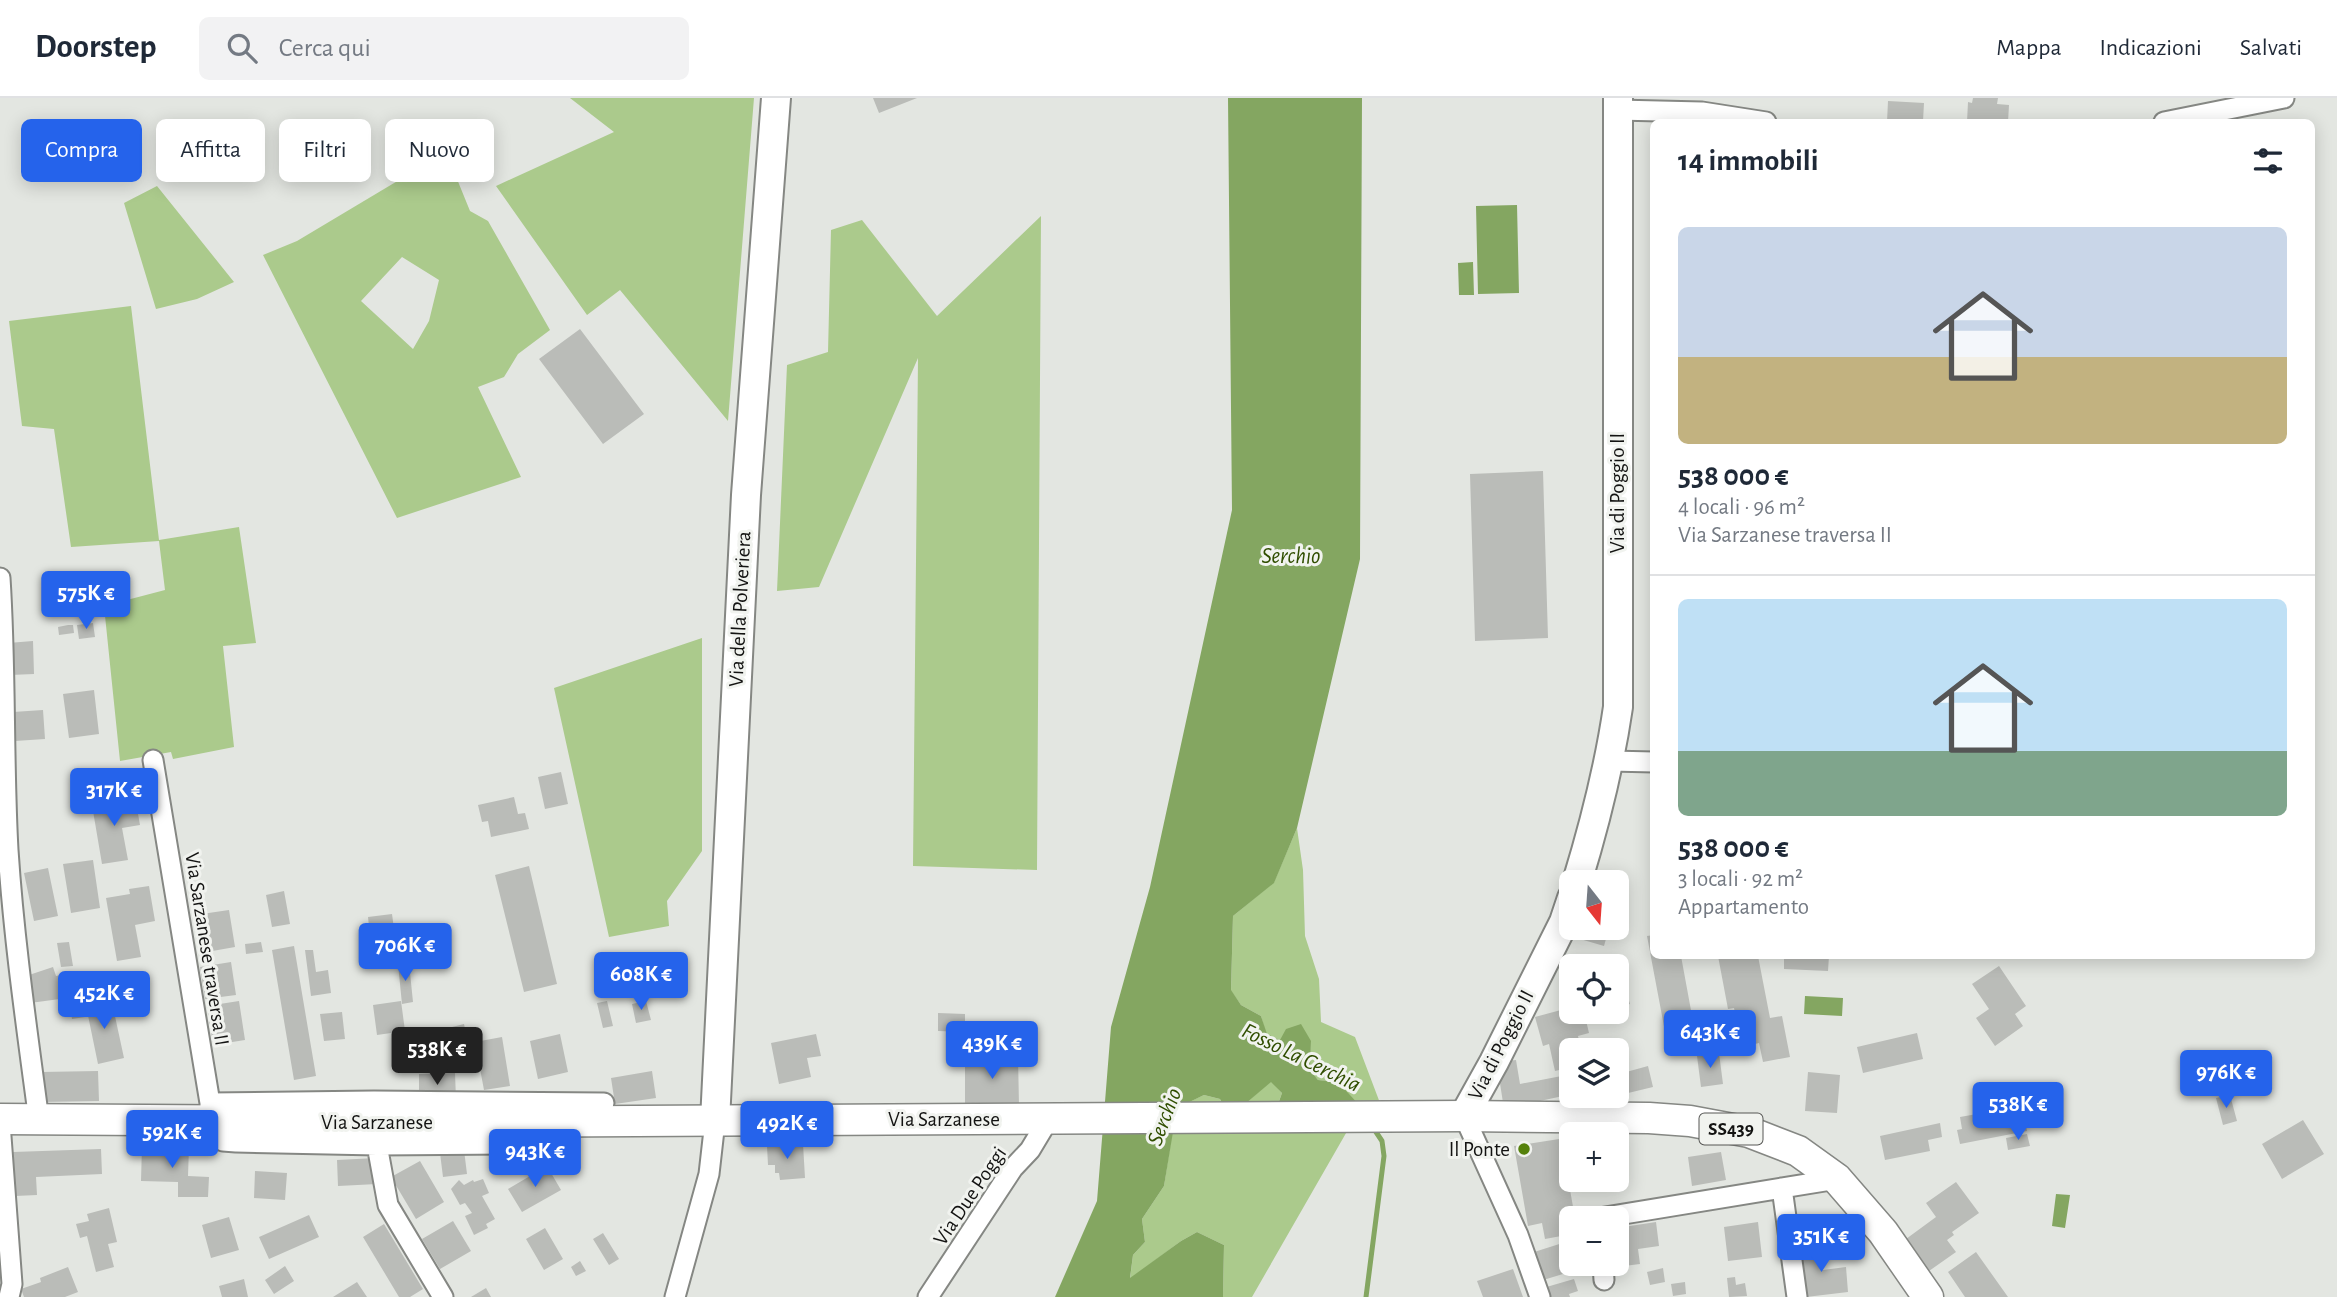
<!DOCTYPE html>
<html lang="it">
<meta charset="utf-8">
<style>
:root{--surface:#fff;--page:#f2f2f3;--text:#1f2937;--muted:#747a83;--line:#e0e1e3;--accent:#2563eb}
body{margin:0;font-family:"Alegreya Sans",sans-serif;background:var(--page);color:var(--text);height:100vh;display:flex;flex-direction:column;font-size:26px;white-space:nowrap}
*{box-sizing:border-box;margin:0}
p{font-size:23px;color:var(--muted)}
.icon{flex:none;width:38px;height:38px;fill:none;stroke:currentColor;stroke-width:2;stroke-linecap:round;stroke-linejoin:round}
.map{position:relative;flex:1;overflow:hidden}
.side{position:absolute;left:1650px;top:21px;width:665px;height:840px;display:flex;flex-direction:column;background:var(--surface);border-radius:10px;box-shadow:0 4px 18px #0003}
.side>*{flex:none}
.banner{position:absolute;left:21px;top:21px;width:665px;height:63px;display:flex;gap:14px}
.needle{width:46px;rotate:163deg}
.controls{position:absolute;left:1559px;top:772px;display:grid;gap:14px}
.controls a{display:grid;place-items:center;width:70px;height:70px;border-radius:10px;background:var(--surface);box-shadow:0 4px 18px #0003;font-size:35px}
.price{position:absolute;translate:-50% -60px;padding:0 16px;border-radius:7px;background:var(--accent);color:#fff;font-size:23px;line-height:46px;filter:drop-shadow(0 2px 4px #0008)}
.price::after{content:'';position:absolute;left:50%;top:42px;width:21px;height:16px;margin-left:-10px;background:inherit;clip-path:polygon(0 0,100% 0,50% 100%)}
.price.on{background:#222;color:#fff}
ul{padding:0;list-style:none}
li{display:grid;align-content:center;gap:14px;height:371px;padding:0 28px}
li+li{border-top:2px solid var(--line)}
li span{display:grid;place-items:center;height:217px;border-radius:10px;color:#555}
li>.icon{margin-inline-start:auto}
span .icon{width:126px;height:126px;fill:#fffc;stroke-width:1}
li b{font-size:30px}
h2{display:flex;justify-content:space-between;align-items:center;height:84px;padding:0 28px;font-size:30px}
.tag{padding:0 24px;border-radius:10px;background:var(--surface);box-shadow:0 4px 18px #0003;font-size:24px;line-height:63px}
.tag.on{background:var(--accent);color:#fff}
header{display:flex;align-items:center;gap:42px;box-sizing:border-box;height:98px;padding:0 35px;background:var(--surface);border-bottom:2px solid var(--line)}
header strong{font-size:33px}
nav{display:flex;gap:38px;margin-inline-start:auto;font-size:24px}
.search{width:490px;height:63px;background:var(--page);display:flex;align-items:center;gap:18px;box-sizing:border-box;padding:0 24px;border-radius:10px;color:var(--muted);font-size:26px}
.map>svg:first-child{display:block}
.green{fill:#abca8c;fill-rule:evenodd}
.water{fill:#84a661}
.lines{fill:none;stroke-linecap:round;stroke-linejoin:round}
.stream{stroke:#84a661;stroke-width:5}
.building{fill:#babcb8}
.street-casing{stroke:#858783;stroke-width:23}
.secondary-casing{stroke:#858783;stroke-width:32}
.primary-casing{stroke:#858783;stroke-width:33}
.street{stroke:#fff;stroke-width:19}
.secondary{stroke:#fff;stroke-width:28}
.primary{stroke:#fff;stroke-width:30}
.poi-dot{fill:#55810b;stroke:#f1f3ef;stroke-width:2.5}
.labels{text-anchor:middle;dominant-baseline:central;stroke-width:6;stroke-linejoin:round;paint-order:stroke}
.shield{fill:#f1f3ef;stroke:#565654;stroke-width:2}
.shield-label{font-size:19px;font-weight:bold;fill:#131312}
.street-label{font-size:21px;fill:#131312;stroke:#f1f3ef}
.poi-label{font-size:21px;fill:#131312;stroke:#f1f3ef;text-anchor:end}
.water-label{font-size:23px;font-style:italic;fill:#304e00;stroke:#f1f3ef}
</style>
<header>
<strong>Doorstep</strong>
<div class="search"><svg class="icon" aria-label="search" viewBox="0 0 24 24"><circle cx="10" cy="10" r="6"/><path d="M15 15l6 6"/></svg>Cerca qui</div>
<nav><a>Mappa</a><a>Indicazioni</a><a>Salvati</a></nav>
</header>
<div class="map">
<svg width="2337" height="1199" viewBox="0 0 2337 1199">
<rect width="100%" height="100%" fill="#e3e6e1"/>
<path class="green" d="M570 0H754L728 323 620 192 587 217 496 88 614 34Z
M446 54 470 113 488 123 550 232 518 256 504 279 478 289 521 379 397 420 263 157 297 143ZM402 159 439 182 429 223 413 251 361 203Z
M157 88 234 184 197 201 156 211 124 105Z
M1041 118 1037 772 913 768 918 260 819 489 777 493 787 267 828 254 831 132 862 122 937 218Z
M131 208 159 442 239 429 256 545 223 548 234 649 173 661 171 654 120 663 104 508 165 492 159 443 71 449 54 331 22 328 9 223Z
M702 540V753L667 803 669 828 609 839 554 590Z
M1297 730 1303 772 1305 838 1319 881 1321 924 1355 939 1380 1005 1361 1009 1252 1199H1223L1224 1147 1197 1134 1181 1143 1130 1181 1133 1157 1145 1144 1142 1121 1164 1088 1176 1010 1204 997 1220 1001 1227 1017 1238 1012 1271 983 1282 995 1272 1022 1327 983 1318 982 1309 972 1311 943 1280 942 1266 936 1261 918 1241 907 1231 893 1233 818 1274 784Z"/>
<path class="water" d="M1228 0H1362L1360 461 1297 730 1274 785 1233 818 1231 892 1241 907 1261 918 1267 936 1280 942 1286 931 1301 926 1311 943 1310 972 1318 982 1338 984 1361 1009 1272 1023 1282 995 1271 984 1238 1012 1228 1017 1220 1001 1204 997 1177 1010 1164 1088 1142 1121 1145 1144 1133 1157 1130 1180 1181 1143 1197 1134 1224 1147 1223 1199H1055L1097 1103 1111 929 1150 789 1232 412Z
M1517 107 1519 195 1478 196 1476 108Z
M1473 164 1474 197H1459L1458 165Z
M1805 898 1843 900 1842 918 1804 916Z
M2056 1096 2070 1097 2065 1130 2052 1128Z"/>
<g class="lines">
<path class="stream" d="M1366 1199 1384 1058 1382 1043 1372 1028"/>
</g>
<path class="building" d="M873 0H917L879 15Z
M1973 0H1998L1997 6 2009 7 2008 24H1967L1968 4 1972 5Z
M1888 3 1924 5 1923 23 1887 24Z
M580 231 644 316 603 346 539 261Z
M1543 373 1548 540 1475 543 1470 376Z
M93 525 95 539 79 541 77 527Z
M68 527H73L74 535 59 537 58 529Z
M33 543 34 576 10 577 8 545Z
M94 592 99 636 69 640 63 596Z
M43 612 45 641 15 643 13 614Z
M561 674 568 706 545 711 538 679Z
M135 699 140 727 122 730 128 762 102 766 92 707Z
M514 699 518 716 525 715 529 731 491 739 488 723 482 724 478 707Z
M93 762 100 810 71 815 63 766Z
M529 768 557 886 524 894 495 777Z
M48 770 58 818 34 823 24 775Z
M149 788 155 823 135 827 141 859 117 863 106 800 130 796 129 791Z
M284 793 290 826 272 829 266 797Z
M229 812 235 849 201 855 195 817Z
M392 816 397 853 372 856 368 819Z
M1584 830H1609L1604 848 1580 841Z
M1654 837V858H1681L1695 934 1666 939 1647 838Z
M69 844 73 868 61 869 57 845Z
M261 844 263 854 246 856 245 846Z
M294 848 316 978 294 982 272 852Z
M305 852H313L316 874 328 872 331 895 311 898Z
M1718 858H1758L1770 920 1782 918 1790 959 1763 964 1759 945 1742 949 1734 910 1728 911Z
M1784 858H1829L1828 873 1784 871Z
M231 864 236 897 205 901 200 869Z
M409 865 413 904 402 906 398 866Z
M1999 868 2026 908 2015 916 2023 928 1995 948 1976 920 1989 911 1972 886Z
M53 869 56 878 78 874 82 898 30 905 23 879Z
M1627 896 1630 906 1621 909 1618 899Z
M107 899 109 910 113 909 124 960 98 966 85 903Z
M239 903 245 942 213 947 207 908Z
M401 903 405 933 377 937 373 907Z
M607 903 613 928 603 930 597 905Z
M646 903 651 922 636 925 632 906Z
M83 907 85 919 72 921 70 910Z
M1572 909V914H1584L1589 935 1578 938 1581 952H1572V969L1555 973 1549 946 1543 948 1535 919Z
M342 914 345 941 324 943 320 916Z
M938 915 965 916V934L938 933Z
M464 926 467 940 456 943 452 929Z
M1917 935 1923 961 1863 975 1857 949Z
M560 936 568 974 538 981 530 943Z
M816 936 821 958 807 960 811 979 779 986 771 945Z
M502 939 510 988 484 992 475 944Z
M1719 955 1723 986 1701 989 1697 958Z
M1018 958 1019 1008H965V959Z
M1516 962 1520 986 1572 976V996L1504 1011 1499 979 1507 963Z
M1648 968 1653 989 1624 996 1619 976Z
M98 973 99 1003 42 1004 41 974Z
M652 973 656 1000 615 1006 611 980Z
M1808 974 1840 977 1837 1015 1805 1013Z
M455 975 456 1001 419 1002V976Z
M2056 992 2057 1003 2040 1006 2039 994Z
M2230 997 2237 1023 2223 1027 2216 1000Z
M2022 1008 2027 1033 1960 1046 1957 1032 1962 1031 1960 1019Z
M2303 1022 2324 1056 2282 1081 2262 1046Z
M1940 1025 1942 1039 1928 1042 1930 1053 1885 1062 1880 1038Z
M2027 1036 2030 1048 2008 1052 2006 1040Z
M1572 1039V1082H1581L1582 1084 1569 1086 1575 1120H1572V1136L1545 1141 1542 1125 1528 1128 1514 1048Z
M803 1046 805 1080 780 1082 779 1075H775V1067H768L767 1048Z
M142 1048 189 1049 188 1078 209 1079 208 1099H178V1084L141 1083Z
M101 1051 102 1076 36 1079 37 1097 15 1098 13 1054Z
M464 1052 467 1076 443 1079 440 1055Z
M1721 1054 1726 1082 1692 1088 1688 1059Z
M376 1060 377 1086 338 1088 337 1062Z
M420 1063 444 1104 416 1121 391 1079Z
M547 1068 561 1092 522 1114 508 1091Z
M255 1073 287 1075 285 1102 254 1100Z
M483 1081 489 1095 482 1098 495 1121 486 1126 488 1130 474 1137 465 1118 472 1115 465 1105 460 1107 451 1091 459 1082 464 1087 473 1082 474 1084Z
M1956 1084 1979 1115 1952 1134 1954 1137 1947 1142 1956 1154 1929 1173 1906 1141 1936 1119 1926 1105Z
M109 1110 117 1144 108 1146 114 1169 96 1174 87 1138 80 1140 76 1126 89 1123 87 1116Z
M309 1117 319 1139 269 1161 259 1139Z
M229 1119 239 1152 211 1160 202 1127Z
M453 1123 471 1153 440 1171 422 1141Z
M1656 1124 1659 1148 1638 1151 1640 1166 1616 1169 1617 1130Z
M1758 1124 1762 1159 1728 1163 1724 1129Z
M384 1126 423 1191 410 1199H399L363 1139Z
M545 1130 563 1161 544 1172 526 1141Z
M603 1135 619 1161 609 1167 593 1141Z
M1572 1142V1166H1574L1576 1172 1540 1183 1531 1155Z
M1821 1145 1823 1172 1846 1169 1848 1194 1806 1199 1801 1147Z
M1976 1154 2008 1199H1965L1948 1174Z
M580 1163 586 1173 576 1178 571 1169Z
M285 1168 294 1183 274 1196 265 1182Z
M68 1169 78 1194 65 1199H24L21 1191 41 1184 40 1180Z
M1663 1170 1665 1184 1650 1187 1647 1174Z
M1513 1171 1523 1199H1483L1477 1183Z
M1735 1179 1736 1187 1745 1185 1747 1198 1729 1199 1727 1180Z
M244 1181 248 1199H222L219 1188Z
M1574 1181 1578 1193 1569 1196 1570 1199H1546L1543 1190Z
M357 1184 367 1199H333Z
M1685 1184 1686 1196 1673 1198 1671 1186Z
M486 1190 491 1199H471Z"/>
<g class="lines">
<defs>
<path id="street" d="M1617 12 1702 14 1766 24
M2164 24 2284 0
M0 480C6 570 3 661 8 752 14 843 27 932 39 1023
M153 662 210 1005V1023L215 1039 223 1043 236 1044 377 1047 388 1107 443 1199
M1610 663 1654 664
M210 1005 374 1003 604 1005
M1464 1018 1518 1137 1540 1199
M0 1025 12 1186 9 1199
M377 1047 524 1046
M1782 1090 1797 1199
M1599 1120 1837 1081
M1603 1166 1604 1182
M675 1199 709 1076 715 1023
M928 1199 1013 1070 1030 1052 1048 1022"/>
<path id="secondary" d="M1577 784C1595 725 1609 671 1618 609V0
M1464 1018 1494 964 1564 824 1572 800
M715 1023 746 397 776 0"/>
<path id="primary" d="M0 1021 468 1024 1464 1018 1649 1020 1690 1023 1749 1034 1798 1053 1837 1081 1883 1134 1928 1199"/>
</defs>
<use href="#street" class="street-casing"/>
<use href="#secondary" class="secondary-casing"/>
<use href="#primary" class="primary-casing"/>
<use href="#street" class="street"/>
<use href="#secondary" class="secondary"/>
<use href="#primary" class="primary"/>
</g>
<circle class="poi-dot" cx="1524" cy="1051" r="7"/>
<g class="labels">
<rect class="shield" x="1699.5" y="1015.5" width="63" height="31" rx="5"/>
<g class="shield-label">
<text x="1731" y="1031">SS439</text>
</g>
<g class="street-label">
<text transform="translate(1617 395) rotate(-90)">Via di Poggio II</text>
<text transform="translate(740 511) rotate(-87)">Via della Polveriera</text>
<text transform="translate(207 851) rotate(81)">Via Sarzanese traversa II</text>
<text transform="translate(1501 947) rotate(-63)">Via di Poggio II</text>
<text x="944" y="1021">Via Sarzanese</text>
<text x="377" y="1024">Via Sarzanese</text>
<text transform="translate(970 1098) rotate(-56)">Via Due Poggi</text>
</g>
<g class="poi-label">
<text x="1510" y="1051">Il Ponte</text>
</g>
<g class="water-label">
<text x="1291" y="458">Serchio</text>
<text transform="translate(1301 960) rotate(26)">Fosso La Cerchia</text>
<text transform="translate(1165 1019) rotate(-69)">Serchio</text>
</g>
</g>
</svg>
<div class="controls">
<a><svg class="needle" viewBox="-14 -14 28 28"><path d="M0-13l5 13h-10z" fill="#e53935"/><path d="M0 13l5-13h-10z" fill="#747a83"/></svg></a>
<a><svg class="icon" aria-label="locate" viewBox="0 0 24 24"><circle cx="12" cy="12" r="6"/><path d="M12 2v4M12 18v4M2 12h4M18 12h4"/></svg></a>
<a><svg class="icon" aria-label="layers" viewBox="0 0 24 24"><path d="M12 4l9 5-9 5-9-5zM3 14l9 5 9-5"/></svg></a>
<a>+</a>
<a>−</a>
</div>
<b class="price" style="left:86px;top:533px">575K €</b>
<b class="price" style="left:114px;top:730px">317K €</b>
<b class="price" style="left:405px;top:885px">706K €</b>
<b class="price" style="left:641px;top:914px">608K €</b>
<b class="price" style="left:104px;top:933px">452K €</b>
<b class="price" style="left:1710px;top:972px">643K €</b>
<b class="price" style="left:992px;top:983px">439K €</b>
<b class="price on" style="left:437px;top:989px">538K €</b>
<b class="price" style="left:2226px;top:1012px">976K €</b>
<b class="price" style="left:2018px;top:1044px">538K €</b>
<b class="price" style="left:787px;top:1063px">492K €</b>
<b class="price" style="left:172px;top:1072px">592K €</b>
<b class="price" style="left:535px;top:1091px">943K €</b>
<b class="price" style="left:1821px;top:1176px">351K €</b>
<div class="banner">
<a class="tag on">Compra</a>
<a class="tag">Affitta</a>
<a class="tag">Filtri</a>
<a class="tag">Nuovo</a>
</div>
<section class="side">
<h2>14 immobili<svg class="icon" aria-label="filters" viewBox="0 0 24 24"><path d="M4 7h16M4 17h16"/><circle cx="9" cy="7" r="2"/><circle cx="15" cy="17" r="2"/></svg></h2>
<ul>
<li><span style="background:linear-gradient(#c9d6e8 60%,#c2b280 0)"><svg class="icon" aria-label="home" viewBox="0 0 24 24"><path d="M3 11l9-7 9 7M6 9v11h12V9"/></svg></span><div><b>538 000 €</b><p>4 locali · 96 m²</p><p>Via Sarzanese traversa II</p></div></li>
<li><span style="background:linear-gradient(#bfe0f5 70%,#7fa58c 0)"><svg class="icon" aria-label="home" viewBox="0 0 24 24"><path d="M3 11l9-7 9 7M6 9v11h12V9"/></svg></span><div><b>538 000 €</b><p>3 locali · 92 m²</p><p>Appartamento</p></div></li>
</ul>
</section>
</div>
